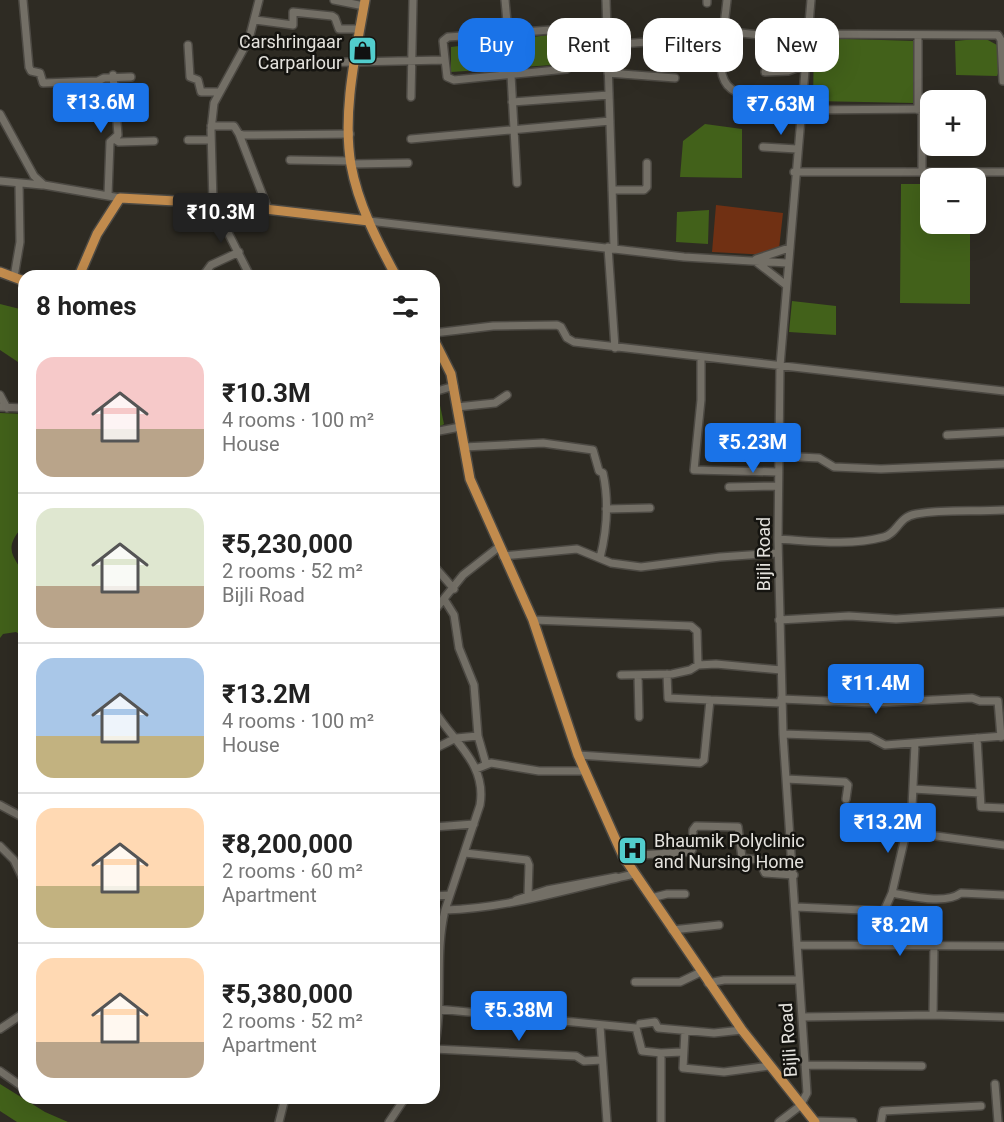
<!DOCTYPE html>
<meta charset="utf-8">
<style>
:root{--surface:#fff;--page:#f6f6f6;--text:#222;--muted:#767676;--line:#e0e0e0;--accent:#1a73e8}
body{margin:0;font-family:Roboto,sans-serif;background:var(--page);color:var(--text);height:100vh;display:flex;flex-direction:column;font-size:22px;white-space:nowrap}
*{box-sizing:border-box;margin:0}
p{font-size:20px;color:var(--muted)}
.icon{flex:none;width:33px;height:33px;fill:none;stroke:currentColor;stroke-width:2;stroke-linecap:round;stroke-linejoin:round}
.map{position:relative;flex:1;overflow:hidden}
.details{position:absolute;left:18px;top:270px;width:422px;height:834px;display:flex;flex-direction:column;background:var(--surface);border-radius:18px;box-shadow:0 6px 24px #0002}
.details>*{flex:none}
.banner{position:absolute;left:458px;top:18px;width:456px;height:54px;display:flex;gap:12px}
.buttons{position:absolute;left:920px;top:90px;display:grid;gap:12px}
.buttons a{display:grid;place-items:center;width:66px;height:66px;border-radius:12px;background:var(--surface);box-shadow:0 6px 24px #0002;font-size:30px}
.price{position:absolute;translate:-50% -51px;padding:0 14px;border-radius:6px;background:var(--accent);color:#fff;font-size:20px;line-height:39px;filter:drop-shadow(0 2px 3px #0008)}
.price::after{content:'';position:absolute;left:50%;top:36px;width:18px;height:14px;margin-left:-9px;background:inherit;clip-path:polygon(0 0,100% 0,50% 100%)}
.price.active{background:#222;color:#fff}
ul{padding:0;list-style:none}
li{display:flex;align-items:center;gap:18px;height:150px;padding:0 18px}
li+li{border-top:2px solid var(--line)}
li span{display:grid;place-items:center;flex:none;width:168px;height:120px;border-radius:18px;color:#555}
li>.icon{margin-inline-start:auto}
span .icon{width:72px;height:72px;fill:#fffc;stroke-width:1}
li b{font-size:26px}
h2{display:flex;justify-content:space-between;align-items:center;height:72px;padding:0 18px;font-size:26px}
.pill{padding:0 21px;border-radius:18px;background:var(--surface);box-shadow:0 6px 24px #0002;font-size:21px;line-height:54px}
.pill.active{background:var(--accent);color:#fff}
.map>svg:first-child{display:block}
.green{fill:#703013}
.water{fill:#42611a}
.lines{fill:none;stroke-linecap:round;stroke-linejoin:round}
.minor-casing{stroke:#4c4943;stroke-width:10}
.major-casing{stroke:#4c4943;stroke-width:12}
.minor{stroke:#736f66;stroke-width:7}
.major{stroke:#c18b4d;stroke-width:9}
.labels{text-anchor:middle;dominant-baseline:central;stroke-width:5;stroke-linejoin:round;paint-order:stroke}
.poi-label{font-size:18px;fill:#e4e2dd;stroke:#151410;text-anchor:end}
.street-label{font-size:18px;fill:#e4e2dd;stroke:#151410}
</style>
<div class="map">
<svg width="1004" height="1122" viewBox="0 0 1004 1122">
<rect width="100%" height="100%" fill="#2e2b23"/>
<path class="green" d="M716 205 783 213 779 249 767 255 712 252Z
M24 726V772C19 755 16 742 24 726Z"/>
<path class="water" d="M565 33 567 64 451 72V47Z
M814 38 916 41 914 103 813 101Z
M976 39H986L997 45 1000 69 997 76 956 75 955 41Z
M705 124 742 129V178L680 177 683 141Z
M901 184H930V224H970V304L900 303Z
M709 210 708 244 676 242 677 212Z
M792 301 836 306V335L789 332Z
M0 304 24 310V366L0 350Z
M438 396 444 424 434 430V397Z
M0 413 24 414V531H19C0 555 23 562 24 580 25 599 24 618 24 637L16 632 3 634 0 638Z
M0 1084 45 1112 68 1122H17L0 1111Z"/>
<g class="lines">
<defs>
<path id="minor" d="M23 0 29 67 31 71 40 73 43 83 98 81 104 78 131 77
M334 0 364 6
M505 0 508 33
M606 0 614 248
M727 0C718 83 704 98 802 103
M707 3V0
M255 20 293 25V12L332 16 335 18 339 29H360
M722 31 807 40
M807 34 998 35 1001 40 1003 81
M188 45 190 77 198 80 201 92H219
M570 48 571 64 567 69 454 80 447 77 443 41 448 37 565 29 568 31 570 48 660 41H720
M310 63 443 60
M765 72 788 71 805 65
M608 73 675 78
M511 75 517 183
M411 97 413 0
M512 102 609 95
M801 110 930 109
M918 110V35
M0 114 34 176 44 185 120 198
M211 126H234L239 134 243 135 350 134
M239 134 268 209
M411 139 610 121
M116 140 119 142 154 141
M188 140H211
M763 147 797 149
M290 160 350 161
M351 164 408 163
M794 172H1004
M922 172V110
M0 181 42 185
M612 190H644L647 187V163
M108 195 110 142 118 135 113 75
M369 221 684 257 787 263
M608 247 615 348
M756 259 789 248
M755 261 786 285
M203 276 211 265 239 252
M250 276 213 203 211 130 214 103 249 39 259 0
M14 277 20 242 19 183
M434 333 493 326 557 325 561 327 567 338 574 342 1004 391
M701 358V400L694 470 778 472
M434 392 454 386
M0 395 7 408
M0 407 24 408
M457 407 495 403 507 395
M434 432 460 427
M947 435 1004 432
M464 447 543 443 593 450 599 471 603 473C609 501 607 530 600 558
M779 456 819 458 834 467 881 469 1004 464
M729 487 778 486
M606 509 650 508
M778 539C812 541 850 546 884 537 898 533 898 517 916 514 945 509 975 512 1004 510
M503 556 577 549 611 563 641 567 720 557 778 553
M434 566 454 589
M444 599 454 615 459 648 474 685 478 736 486 764
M434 611 463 575 500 546
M533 620 691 626 697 631 698 665
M779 620 849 616 896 619 1004 612
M667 674 668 698 710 700
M621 675 672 674 690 670 698 665 716 664 781 670
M638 675 639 717
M781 699 874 703 972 698 980 701H998L1001 737
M434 710C453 742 487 763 480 805L445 910
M783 734 870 737 885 745 1004 736
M977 738 981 807 1004 808
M915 744 912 807 892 893C911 896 945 905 961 893L1004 895
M434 749 456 738 478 736
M578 755 700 763 704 760 710 700 781 703
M476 769 491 763 539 771H585
M786 779 845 782 848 785 846 799
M913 789 980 793
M0 805 24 818
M434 827 474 824
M906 832 1004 845
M0 846 14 860 24 881
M465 853 527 860 529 865 528 895
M623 856 689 852 692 850 693 830 696 826 738 827 742 858 759 860 765 873 794 875
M434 896 449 895
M651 898 667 894H685
M516 900 547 890 616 877
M796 907 884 911 892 893
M672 930 719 925
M797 945 1004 946
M635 982H680L701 972
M708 983 724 980H799
M437 1009 636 1028 642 1051 661 1053V1122
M933 1015 934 944
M802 1017 933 1015 1004 1017
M640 1024 655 1022 658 1028 714 1033 742 1030
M600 1026 607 1122
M0 1029 24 1013
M685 1031 683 1068 724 1072 769 1066
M434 1049C444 1004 434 956 445 910 510 908 572 888 634 874
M434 1049 576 1056 584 1061 602 1060
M661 1053 682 1052
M805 1065 922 1066
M0 1071 24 1088
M995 1084 998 1122
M815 1121 853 1122
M279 1122 285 1098
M389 1122 405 1098
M779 1122 800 1106 807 1093 783 734 778 539 780 366 811 0
M881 1122 883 1111 981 1106"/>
<path id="major" d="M365 0C356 52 342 112 351 165 358 204 377 241 396 276
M0 272 24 281
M79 276 97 234 120 198 213 203 369 221
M434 340 451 374 470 479 533 620 578 755 623 856 742 1030 815 1122"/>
</defs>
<use href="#minor" class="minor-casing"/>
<use href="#major" class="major-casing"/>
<use href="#minor" class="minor"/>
<use href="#major" class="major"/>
</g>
<defs>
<symbol id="shop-square" viewBox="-11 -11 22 22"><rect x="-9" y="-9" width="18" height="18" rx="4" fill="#52cdcd" stroke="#151410"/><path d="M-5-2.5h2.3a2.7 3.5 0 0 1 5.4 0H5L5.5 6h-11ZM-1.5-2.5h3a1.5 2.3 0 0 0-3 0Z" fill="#111"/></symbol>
<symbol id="hospital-square" viewBox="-11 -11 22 22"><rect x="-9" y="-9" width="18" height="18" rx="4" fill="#52cdcd" stroke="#151410"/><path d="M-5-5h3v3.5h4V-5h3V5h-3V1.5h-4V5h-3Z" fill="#111"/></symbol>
</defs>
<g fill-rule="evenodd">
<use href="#shop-square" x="346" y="34" width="33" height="33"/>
<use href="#hospital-square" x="616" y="834" width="33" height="33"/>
</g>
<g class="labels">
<g class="poi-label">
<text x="342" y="41">Carshringaar<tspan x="342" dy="21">Carparlour</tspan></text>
<text x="654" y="840" text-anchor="start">Bhaumik Polyclinic<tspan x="654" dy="21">and Nursing Home</tspan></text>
</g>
<g class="street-label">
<text transform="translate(763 554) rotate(-90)">Bijli Road</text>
<text transform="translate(788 1040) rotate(-94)">Bijli Road</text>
</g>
</g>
</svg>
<div class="buttons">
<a>+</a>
<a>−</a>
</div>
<b class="price" style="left:101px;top:134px">₹13.6M</b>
<b class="price" style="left:781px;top:136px">₹7.63M</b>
<b class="price active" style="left:221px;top:244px">₹10.3M</b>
<b class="price" style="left:753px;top:474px">₹5.23M</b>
<b class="price" style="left:876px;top:715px">₹11.4M</b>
<b class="price" style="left:888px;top:854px">₹13.2M</b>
<b class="price" style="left:900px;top:957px">₹8.2M</b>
<b class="price" style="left:519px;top:1042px">₹5.38M</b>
<div class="banner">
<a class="pill active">Buy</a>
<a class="pill">Rent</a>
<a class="pill">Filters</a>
<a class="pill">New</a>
</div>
<section class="details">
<h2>8 homes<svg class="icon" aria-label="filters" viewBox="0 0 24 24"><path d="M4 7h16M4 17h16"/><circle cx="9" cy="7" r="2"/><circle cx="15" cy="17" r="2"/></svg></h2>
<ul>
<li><span style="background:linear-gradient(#f6c9c9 60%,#b9a48a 0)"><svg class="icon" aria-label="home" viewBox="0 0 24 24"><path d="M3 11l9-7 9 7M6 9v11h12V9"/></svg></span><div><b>₹10.3M</b><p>4 rooms · 100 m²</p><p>House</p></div></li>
<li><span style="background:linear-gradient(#dfe7d0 65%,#b9a48a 0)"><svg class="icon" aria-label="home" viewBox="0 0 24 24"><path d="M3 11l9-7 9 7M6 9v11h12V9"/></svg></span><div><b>₹5,230,000</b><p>2 rooms · 52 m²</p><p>Bijli Road</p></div></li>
<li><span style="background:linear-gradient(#a9c7e8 65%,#c2b280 0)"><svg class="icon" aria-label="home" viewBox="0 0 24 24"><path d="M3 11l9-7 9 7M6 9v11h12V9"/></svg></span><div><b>₹13.2M</b><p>4 rooms · 100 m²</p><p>House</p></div></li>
<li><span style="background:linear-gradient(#ffd9b3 65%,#c2b280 0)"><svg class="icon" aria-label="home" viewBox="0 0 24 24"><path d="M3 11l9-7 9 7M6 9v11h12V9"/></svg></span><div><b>₹8,200,000</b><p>2 rooms · 60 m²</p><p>Apartment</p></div></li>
<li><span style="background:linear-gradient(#ffd9b3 70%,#b9a48a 0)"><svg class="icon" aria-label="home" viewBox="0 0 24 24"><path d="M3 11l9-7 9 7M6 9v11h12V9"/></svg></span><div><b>₹5,380,000</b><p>2 rooms · 52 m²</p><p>Apartment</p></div></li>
</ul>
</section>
</div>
